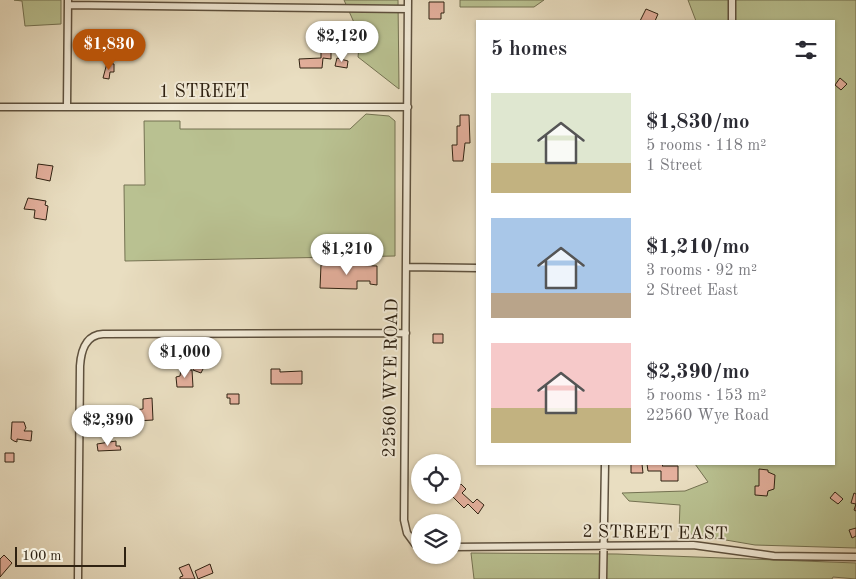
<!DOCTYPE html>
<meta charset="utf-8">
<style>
:root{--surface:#fff;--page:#f7f7f7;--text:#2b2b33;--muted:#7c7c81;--accent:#b45309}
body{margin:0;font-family:"Old Standard TT",serif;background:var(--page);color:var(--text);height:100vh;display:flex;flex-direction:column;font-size:19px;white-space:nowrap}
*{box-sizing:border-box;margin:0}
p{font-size:16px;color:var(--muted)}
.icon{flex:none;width:28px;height:28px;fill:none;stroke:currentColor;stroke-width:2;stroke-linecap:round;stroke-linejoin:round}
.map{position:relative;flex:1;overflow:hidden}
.sheet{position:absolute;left:476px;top:20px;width:359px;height:445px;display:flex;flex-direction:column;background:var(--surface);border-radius:0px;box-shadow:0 1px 4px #0004}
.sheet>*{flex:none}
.tools{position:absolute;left:411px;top:454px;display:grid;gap:10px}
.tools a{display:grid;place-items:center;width:50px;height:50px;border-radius:50%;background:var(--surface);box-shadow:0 1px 4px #0004;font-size:25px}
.scale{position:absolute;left:15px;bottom:12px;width:111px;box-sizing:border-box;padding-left:5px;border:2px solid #2f2212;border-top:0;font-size:14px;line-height:18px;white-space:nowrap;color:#2f2212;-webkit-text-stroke:4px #f1ead7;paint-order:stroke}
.price{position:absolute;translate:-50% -42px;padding:0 11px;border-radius:18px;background:#fff;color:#222;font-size:16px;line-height:32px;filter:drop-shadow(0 1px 2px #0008)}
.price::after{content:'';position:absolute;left:50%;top:30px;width:15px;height:11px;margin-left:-8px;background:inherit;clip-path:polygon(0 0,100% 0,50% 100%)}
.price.on{background:var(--accent);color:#fff}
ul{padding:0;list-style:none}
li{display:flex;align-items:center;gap:15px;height:125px;padding:0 15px}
li span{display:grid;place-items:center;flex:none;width:140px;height:100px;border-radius:0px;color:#555}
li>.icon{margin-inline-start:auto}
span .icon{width:60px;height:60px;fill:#fffc;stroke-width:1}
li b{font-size:21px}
h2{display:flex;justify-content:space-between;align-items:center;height:60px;padding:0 15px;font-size:21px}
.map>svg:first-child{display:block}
.green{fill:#b9c191;stroke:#747252}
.building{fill:#e4b09d;stroke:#2f2212}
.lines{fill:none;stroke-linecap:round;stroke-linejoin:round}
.minor-casing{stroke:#5e513e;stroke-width:9}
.minor{stroke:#f1ead7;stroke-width:6}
.labels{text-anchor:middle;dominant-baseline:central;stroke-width:4;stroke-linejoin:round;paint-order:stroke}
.street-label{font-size:18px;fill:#2f2212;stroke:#f1ead7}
</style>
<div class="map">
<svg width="856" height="579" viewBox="0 0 856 579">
<rect width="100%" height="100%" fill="#e9dec1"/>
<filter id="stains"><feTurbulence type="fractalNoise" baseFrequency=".004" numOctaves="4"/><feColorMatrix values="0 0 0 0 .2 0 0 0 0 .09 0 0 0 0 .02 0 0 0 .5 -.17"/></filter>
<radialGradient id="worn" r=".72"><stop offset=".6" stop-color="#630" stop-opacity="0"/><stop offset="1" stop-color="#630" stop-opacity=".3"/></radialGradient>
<path class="green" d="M14 0H61V24L25 26 22 1Z
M344 0H398L399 89 358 57 360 36Z
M460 0H544L534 7H460Z
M688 0H856V548L755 545 679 532 680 505 629 501 622 493 685 491 708 482 695 464H834V21H696Z
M366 114 389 116 395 121V256L125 261 124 185H145L144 121H180V129H350Z
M471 553 617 554 856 563V579L833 577 832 579H474Z"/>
<path class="building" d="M429 2H444V13H441V19H429Z
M646 9 658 14 655 21H640Z
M115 44H127V54L116 53Z
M321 48H331V59L323 58 322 68H300L299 59 321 58Z
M337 58 348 61 347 68 335 66Z
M107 63 114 64V72H110L109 79 103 78Z
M840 78 847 84 841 90 835 85Z
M460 115H469L470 143H465L463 161H453L452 145H457V126H460Z
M38 164 53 166 50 181 36 178Z
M28 198 46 201 45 205 48 206 46 220 34 218 35 210 24 209Z
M339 261H351V265L377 266V285L370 284V281H357V289L320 288 321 265H339Z
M433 334H443V343H433Z
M198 360 206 363 201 373 193 370Z
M271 369H280V372L302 371V384H271Z
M181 370H192L193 387H177L176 377 180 376Z
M227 394H239V404H230V398H227Z
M152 398 153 420 136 421 135 410 143 409V399Z
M12 422H24L26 428 24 431H32L31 441 17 439V442L14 441 11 439Z
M116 441V446H120L121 450 98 451 97 444Z
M5 453H14V462H5Z
M631 464H642L643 473H631Z
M647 464H664L662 466H678V481H661V471H648Z
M759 469 768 470V472L775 475 774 489 768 491 767 496 755 495V486H759Z
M452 481 458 487 461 484 466 489 462 493 473 503 477 499 484 505 478 514 468 504 464 508 451 495Z
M835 492 843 499 838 504 830 498Z
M854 493 856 494V511L854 510 856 504 851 503Z
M856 528V536L852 538 849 530Z
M4 555 12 563 0 577V559Z
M189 564 195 579H180V577L183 576 179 568Z
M210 564 213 573 198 579 195 571Z"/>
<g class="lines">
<defs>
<path id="minor" d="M408 0 404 520 407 533 415 544 420 545
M732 0V21
M68 5 408 9
M67 106 68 0
M0 107H408
M407 267 478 268
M452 547 693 545 774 556 856 557
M78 579 80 366C81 351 85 335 103 334L406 333
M603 579 605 464"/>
</defs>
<use href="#minor" class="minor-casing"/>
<use href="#minor" class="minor"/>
</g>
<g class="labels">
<g class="street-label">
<text x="204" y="92">1 STREET</text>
<text transform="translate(391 378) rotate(-89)">22560 WYE ROAD</text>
<text transform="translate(655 533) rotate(1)">2 STREET EAST</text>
</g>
</g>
<rect width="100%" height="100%" filter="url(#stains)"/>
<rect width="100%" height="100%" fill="url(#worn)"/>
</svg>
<div class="tools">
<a><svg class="icon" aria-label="locate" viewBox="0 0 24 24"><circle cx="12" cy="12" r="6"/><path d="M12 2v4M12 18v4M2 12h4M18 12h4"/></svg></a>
<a><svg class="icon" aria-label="layers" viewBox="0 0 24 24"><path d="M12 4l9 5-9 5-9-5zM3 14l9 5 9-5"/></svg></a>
</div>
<div class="scale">100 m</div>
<b class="price" style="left:342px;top:63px">$2,120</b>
<b class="price on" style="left:109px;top:71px">$1,830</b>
<b class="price" style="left:347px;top:276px">$1,210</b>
<b class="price" style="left:185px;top:379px">$1,000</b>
<b class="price" style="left:108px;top:447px">$2,390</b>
<section class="sheet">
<h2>5 homes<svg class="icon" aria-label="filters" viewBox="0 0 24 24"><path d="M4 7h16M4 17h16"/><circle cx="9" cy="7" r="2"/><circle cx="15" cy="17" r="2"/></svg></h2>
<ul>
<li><span style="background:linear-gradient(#dfe7d0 70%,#c2b280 0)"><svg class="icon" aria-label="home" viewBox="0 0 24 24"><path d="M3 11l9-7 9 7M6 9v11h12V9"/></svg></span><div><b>$1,830/mo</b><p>5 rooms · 118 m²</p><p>1 Street</p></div></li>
<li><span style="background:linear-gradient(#a9c7e8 75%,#b9a48a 0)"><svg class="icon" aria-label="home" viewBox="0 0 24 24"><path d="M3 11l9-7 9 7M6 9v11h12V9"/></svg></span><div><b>$1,210/mo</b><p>3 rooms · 92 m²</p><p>2 Street East</p></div></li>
<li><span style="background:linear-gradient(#f6c9c9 65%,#c2b280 0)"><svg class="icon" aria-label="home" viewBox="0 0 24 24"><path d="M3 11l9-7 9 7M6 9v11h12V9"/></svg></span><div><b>$2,390/mo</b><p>5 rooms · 153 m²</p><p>22560 Wye Road</p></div></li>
</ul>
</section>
</div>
